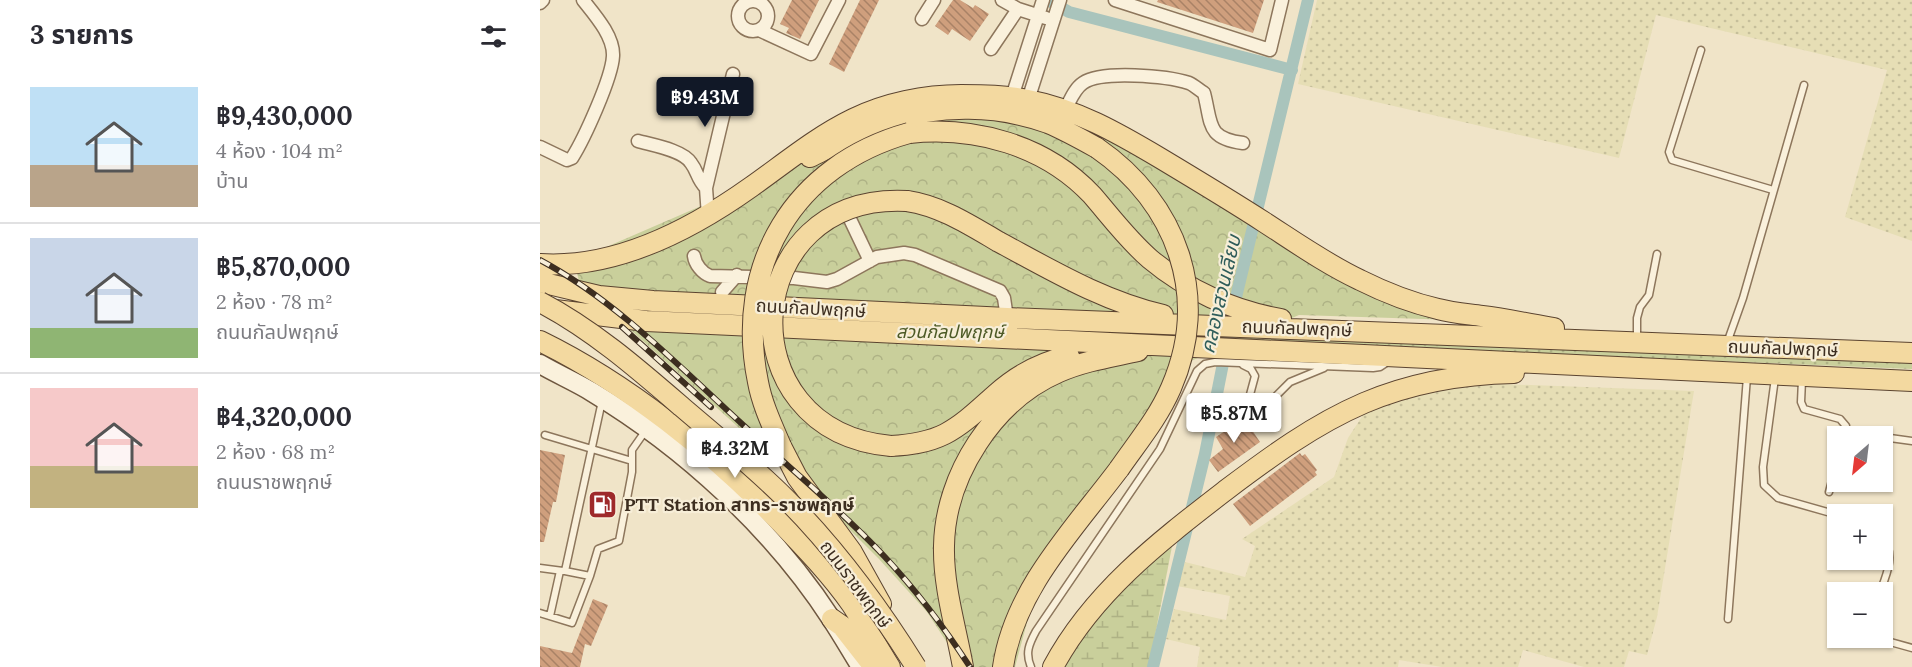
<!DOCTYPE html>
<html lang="th">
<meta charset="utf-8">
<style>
:root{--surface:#fff;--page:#f2f2f3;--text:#2b2b33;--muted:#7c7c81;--line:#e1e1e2;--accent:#111827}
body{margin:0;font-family:Lora,"Noto Sans Thai",serif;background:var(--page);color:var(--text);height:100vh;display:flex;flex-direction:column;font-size:22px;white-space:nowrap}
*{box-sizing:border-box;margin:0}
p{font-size:20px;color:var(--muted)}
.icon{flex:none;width:33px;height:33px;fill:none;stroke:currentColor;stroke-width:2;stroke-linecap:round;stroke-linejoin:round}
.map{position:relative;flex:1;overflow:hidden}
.sheet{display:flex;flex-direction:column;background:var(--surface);width:540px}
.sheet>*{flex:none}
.needle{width:39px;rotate:208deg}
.fabs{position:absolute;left:1287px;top:426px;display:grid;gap:12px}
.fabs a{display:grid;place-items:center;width:66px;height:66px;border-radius:0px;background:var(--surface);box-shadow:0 2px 4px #0004;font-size:30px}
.price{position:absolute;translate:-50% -51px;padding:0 14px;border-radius:6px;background:#fff;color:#222;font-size:20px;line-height:39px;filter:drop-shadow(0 2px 3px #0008)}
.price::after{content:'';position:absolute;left:50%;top:36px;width:18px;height:14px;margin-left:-9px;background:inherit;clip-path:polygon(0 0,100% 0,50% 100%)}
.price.current{background:var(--accent);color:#fff}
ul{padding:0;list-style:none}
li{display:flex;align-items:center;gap:18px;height:150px;padding:0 30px}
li+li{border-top:2px solid var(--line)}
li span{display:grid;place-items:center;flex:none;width:168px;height:120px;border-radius:0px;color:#555}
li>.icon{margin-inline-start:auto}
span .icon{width:72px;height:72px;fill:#fffc;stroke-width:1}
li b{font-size:26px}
h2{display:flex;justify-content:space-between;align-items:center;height:72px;padding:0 30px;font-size:26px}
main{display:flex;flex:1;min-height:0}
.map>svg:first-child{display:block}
.farmland{fill:url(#farmland-dots)}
.grass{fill:url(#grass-dots)}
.forest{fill:url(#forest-crowns)}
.wetland{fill:url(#wetland-marsh)}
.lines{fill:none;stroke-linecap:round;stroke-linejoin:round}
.canal{stroke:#a9c4bc;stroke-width:12}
.building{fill:url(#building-back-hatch)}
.lane-casing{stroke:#8d765c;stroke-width:9}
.street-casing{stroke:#8d765c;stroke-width:15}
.secondary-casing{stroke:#6f573f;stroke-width:21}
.primary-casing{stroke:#5b4430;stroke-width:22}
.lane{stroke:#faf1dc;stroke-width:6}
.street{stroke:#faf1dc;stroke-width:12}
.secondary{stroke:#faf1dc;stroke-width:18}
.primary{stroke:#f3d9a0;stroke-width:20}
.rail-casing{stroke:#3d2e20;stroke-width:6}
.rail{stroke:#f7eed8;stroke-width:4;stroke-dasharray:11;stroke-linecap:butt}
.primary-bridge-casing{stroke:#5b4430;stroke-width:22;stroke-linecap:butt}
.primary-bridge{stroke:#f3d9a0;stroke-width:20}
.labels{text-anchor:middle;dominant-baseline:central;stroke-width:4.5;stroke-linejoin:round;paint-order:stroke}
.street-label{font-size:18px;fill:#3d2e20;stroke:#f7eed8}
.park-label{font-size:18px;font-style:italic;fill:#4d5a26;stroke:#f7eed8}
.poi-label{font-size:18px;font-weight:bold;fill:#3d2e20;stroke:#f7eed8;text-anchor:start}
.water-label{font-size:20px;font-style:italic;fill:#2f5d5a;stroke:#f7eed8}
</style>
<main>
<section class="sheet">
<h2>3 รายการ<svg class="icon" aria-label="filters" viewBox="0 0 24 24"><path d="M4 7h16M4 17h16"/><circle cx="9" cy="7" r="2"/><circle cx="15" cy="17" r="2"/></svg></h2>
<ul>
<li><span style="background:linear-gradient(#bfe0f5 65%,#b9a48a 0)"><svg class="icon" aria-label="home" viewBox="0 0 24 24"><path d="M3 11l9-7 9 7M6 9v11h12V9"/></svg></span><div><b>฿9,430,000</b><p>4 ห้อง · 104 m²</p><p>บ้าน</p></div></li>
<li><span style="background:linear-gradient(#c9d6e8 75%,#8fb573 0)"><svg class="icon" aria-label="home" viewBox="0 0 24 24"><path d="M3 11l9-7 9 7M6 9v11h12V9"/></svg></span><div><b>฿5,870,000</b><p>2 ห้อง · 78 m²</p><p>ถนนกัลปพฤกษ์</p></div></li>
<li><span style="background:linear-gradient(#f6c9c9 65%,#c2b280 0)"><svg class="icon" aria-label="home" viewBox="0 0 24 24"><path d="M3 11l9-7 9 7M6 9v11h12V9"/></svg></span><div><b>฿4,320,000</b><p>2 ห้อง · 68 m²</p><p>ถนนราชพฤกษ์</p></div></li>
</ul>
</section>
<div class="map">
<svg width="1372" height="667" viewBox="0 0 1372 667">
<defs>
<pattern id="farmland-dots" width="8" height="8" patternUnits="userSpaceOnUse" patternTransform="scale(1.5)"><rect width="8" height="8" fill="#e6deb5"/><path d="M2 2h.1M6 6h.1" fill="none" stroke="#c6bf9b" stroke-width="1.8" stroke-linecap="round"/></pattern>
<pattern id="grass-dots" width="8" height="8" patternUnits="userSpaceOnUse" patternTransform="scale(1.5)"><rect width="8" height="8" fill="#c9cf9b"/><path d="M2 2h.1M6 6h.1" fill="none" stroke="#aeb285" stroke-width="1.8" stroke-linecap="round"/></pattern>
<pattern id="forest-crowns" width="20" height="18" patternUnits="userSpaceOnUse" patternTransform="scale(1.5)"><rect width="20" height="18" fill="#c9cf9b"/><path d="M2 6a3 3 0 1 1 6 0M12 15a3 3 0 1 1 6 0" fill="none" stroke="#aeb285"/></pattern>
<pattern id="wetland-marsh" width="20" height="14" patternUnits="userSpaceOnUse" patternTransform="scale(1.5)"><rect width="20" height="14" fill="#c9cf9b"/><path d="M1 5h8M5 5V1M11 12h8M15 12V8" fill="none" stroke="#aeb285"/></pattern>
<pattern id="building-back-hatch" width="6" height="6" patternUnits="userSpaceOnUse" patternTransform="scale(1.5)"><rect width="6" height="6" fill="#cf9f7d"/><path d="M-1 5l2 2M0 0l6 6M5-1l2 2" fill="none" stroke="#a98266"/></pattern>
</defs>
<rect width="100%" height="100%" fill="#f0e4c8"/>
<path class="farmland" d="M777 0H1372V241L1305 217 1347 70 1116 15 1079 158 758 84Z
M960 384 1154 391 1117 617 1107 655 1089 651 1084 667H1044L983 650 978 667H902L859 660 858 667H657L660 647 626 639 634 609 686 620 690 596 637 586 645 562 705 577 715 546 702 539 794 477 808 438 825 412 865 398 916 386Z"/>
<path class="grass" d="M91 312 1372 361V369L907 350Z"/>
<path class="forest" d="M371 115 491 122 539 138 543 117 758 241 915 320 759 315 639 366 498 582 475 667H423L387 612 339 559 294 514 93 332 42 293 34 261Z"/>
<path class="wetland" d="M633 541 609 667H520L536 635Z"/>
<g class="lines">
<path class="canal" d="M508 0 529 12 752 70
M613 667 665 454 697 293 768 0"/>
</g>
<path class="building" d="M252 0H279L260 39 246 33 249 28 240 24Z
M320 0H339L304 72 289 64Z
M413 0H420L433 8 435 5 449 14 430 41 412 29 408 35 395 26Z
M618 0H724L713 33 617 2Z
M704 418 720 442 678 472 669 460 683 449 676 437Z
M0 450 25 455 16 502H13L4 542H0Z
M760 453 762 456 765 454 777 470 775 472 777 475 710 526 693 504Z
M53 599 68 605 51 646 45 644 40 667H0V646L32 653Z"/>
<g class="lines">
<defs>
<path id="lane" d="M1161 50 1129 152 1132 160 1233 190
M1097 338V318L1100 307 1109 295 1117 254
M1187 343 1203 298 1264 85
M703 365 711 369 715 376 708 402 710 406 717 408 728 404 750 382 784 368
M1235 378 1223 467 1224 485 1238 498 1298 515
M1262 380 1261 402 1264 409 1300 419 1306 426 1303 436
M62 401 25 571 50 576 58 549 79 541 92 472V450L106 430
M5 435 92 461
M1350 438 1372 441
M1289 492 1298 458
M0 568 23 571
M1340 592C1347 574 1356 554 1342 536
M0 613 32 623 50 576
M10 616 20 571
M1188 619 1207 377
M1336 638 1372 648
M491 667C485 653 489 644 496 631L620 449 657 371 665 364 675 362 833 368 840 367 849 361"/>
<path id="street" d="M462 0 478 9 506 18
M575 0 730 50 742 0
M198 16a15 15 0 1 1 30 0a15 15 0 1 1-30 0Z
M0 3 3 0
M382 19 394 0
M219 30 271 54 299 0
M451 49 478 9
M472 97 503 0
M488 100 520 0
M525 110C530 101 534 89 543 83 562 70 627 76 649 83 654 85 659 90 664 93 672 124 666 138 703 143
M98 141C112 145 143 150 151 163 158 172 157 179 166 188L168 216
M0 147 27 160 32 158C44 139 72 78 73 56 74 36 54 14 43 0
M166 188 193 74
M309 217 330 261
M154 256C155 264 162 273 170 276L254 278 287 282 297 279 337 257 364 253 375 255 460 291 464 298 467 318
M182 292 197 275"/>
<path id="secondary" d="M0 364C17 374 36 382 52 392 145 448 233 529 292 620 302 635 311 651 321 667"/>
<path id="primary" d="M369 133C435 126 505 145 552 195 571 217 588 240 610 259 647 290 693 311 741 319
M270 157C296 144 322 130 349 121 400 104 458 105 508 123 525 130 541 139 557 148
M367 201C401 206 430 225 459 242 513 271 563 301 623 315
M0 264C75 269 152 229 211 187 245 163 276 137 313 119 345 103 385 95 421 95 443 95 466 95 488 100 536 109 578 133 620 158 655 179 690 200 724 222 755 242 786 264 820 280 844 292 872 303 898 309 913 313 928 314 942 316 966 319 990 324 1014 328
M0 282 59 296 113 301 467 318 1372 353
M15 310 106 321 1372 381
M0 341C88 384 172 452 240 522 265 548 291 575 312 605 325 625 337 646 350 667
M241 446 257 477 312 552 341 604
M351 446C369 445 387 443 405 434 424 424 439 409 456 394 476 376 502 362 529 356
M292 619 302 626 334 667
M423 667C416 628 403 586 404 546 405 475 454 400 519 372 544 361 571 357 598 351
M463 667C474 590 534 529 579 469
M513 667C553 592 620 541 686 490 730 457 773 425 824 403 871 383 923 374 974 373"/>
</defs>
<use href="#lane" class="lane-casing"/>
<use href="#street" class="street-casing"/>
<use href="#secondary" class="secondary-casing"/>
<use href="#primary" class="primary-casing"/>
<use href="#lane" class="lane"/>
<use href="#street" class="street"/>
<use href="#secondary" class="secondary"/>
<use href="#primary" class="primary"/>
<defs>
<path id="rail" d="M0 260C75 300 139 366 201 423 248 467 299 508 344 556 376 590 404 627 430 667
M82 327 171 407"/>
</defs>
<use href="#rail" class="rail-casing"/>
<use href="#rail" class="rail"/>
<defs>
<path id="primary-bridge" d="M557 148C637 203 671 297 631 388 618 418 597 443 579 469
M0 302C52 329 98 369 142 407 177 437 213 466 245 498 295 548 338 606 376 667
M241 446C232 425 222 404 218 382 194 265 254 165 369 133
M351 446C183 431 198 192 367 201"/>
</defs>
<use href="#primary-bridge" class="primary-bridge-casing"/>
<use href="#primary-bridge" class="primary-bridge"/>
</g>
<defs>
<symbol id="fuel-square" viewBox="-11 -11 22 22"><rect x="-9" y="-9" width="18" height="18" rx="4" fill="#9e2a2b" stroke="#f7eed8"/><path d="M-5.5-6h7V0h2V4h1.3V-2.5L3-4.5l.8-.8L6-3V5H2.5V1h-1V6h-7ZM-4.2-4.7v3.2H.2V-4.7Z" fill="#fff"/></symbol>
</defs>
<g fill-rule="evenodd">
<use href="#fuel-square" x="46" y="488" width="33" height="33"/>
</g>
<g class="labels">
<g class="street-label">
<text transform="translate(271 308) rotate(3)">ถนนกัลปพฤกษ์</text>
<text transform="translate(757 328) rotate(2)">ถนนกัลปพฤกษ์</text>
<text transform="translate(1243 348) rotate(2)">ถนนกัลปพฤกษ์</text>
<text transform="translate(316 584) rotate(53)">ถนนราชพฤกษ์</text>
</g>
<g class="park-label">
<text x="410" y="331">สวนกัลปพฤกษ์</text>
</g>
<g class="poi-label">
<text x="84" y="504">PTT Station สาทร-ราชพฤกษ์</text>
</g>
<g class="water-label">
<text transform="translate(680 294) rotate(-77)">คลองสวนเลียบ</text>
</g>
</g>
</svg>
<div class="fabs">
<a><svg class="needle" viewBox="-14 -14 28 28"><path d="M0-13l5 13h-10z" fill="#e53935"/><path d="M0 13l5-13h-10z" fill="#7c7c81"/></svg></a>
<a>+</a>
<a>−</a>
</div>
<b class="price current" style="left:165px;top:128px">฿9.43M</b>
<b class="price" style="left:694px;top:444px">฿5.87M</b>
<b class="price" style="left:195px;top:479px">฿4.32M</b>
</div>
</main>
